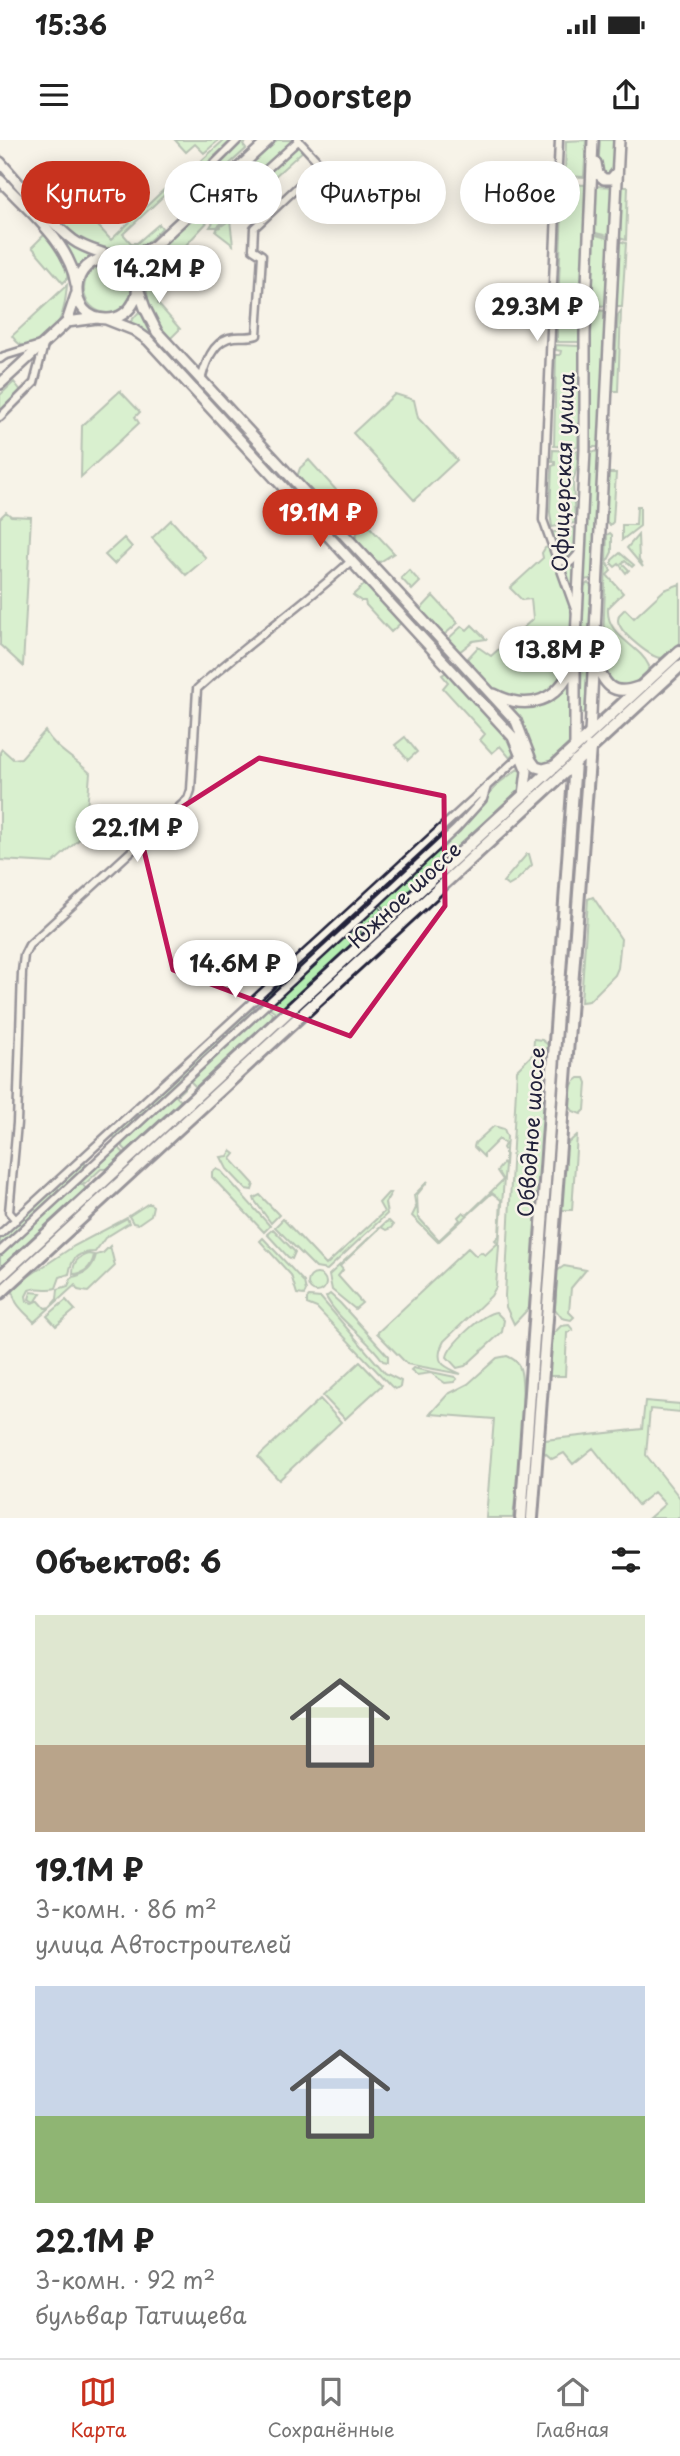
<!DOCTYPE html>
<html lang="ru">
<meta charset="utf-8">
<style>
:root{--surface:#fff;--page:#f2f2f2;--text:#222;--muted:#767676;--line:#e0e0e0;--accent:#c8321e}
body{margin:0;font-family:"Playpen Sans",sans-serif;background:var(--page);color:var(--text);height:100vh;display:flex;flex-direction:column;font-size:26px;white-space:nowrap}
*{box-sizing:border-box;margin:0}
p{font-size:23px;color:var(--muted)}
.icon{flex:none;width:38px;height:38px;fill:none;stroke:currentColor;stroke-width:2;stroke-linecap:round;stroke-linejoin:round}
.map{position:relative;height:1378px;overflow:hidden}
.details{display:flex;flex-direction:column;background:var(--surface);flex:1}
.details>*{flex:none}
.top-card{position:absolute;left:21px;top:21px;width:639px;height:63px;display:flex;gap:14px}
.price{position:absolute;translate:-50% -60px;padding:0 16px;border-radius:24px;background:#fff;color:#222;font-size:23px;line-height:46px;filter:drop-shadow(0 2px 4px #0008)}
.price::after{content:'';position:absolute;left:50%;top:42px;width:21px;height:16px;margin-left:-10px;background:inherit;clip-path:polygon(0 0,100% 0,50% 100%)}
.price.selected{background:var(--accent);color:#fff}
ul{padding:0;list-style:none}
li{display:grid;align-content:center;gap:14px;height:371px;padding:0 35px}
li span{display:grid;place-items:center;height:217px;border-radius:0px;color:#555}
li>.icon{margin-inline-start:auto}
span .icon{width:126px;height:126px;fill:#fffc;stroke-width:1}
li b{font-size:30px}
h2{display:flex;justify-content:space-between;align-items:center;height:84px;padding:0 35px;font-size:30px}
.pill{padding:0 24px;border-radius:32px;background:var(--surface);box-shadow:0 4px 18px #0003;font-size:24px;line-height:63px}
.pill.selected{background:var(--accent);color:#fff}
.status{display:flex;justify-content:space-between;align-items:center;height:49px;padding:0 35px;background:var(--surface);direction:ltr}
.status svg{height:19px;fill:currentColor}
header{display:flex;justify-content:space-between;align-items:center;height:91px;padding:0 35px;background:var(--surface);font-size:32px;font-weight:600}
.tabs{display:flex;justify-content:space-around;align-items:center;height:98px;border-top:2px solid var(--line);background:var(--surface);font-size:19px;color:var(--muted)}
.tabs a{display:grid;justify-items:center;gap:4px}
.tabs .selected{color:var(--accent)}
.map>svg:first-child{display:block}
.green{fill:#b4eeb1;stroke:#6b8876;stroke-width:2}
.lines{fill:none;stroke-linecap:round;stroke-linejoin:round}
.street-casing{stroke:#22223b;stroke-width:11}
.secondary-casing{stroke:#22223b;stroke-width:14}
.primary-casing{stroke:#22223b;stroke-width:16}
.street{stroke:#f7f3e8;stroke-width:6}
.secondary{stroke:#f7f3e8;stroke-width:9}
.primary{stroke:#f7f3e8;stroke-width:10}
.marked{fill:none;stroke:#c2185b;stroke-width:5;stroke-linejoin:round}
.labels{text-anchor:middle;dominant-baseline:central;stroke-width:5;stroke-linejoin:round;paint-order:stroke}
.street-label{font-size:21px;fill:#22223b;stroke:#f7f3e8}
</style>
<div class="status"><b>15:36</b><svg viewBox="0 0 49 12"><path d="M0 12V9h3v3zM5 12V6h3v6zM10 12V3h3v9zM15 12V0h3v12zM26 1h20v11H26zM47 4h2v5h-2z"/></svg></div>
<header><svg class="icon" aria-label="menu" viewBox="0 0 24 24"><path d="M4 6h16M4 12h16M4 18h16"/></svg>Doorstep<svg class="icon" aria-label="share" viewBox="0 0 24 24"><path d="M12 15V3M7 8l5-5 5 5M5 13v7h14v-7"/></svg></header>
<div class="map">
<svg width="680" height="1378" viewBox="0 0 680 1378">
<rect width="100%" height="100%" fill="#f7f3e8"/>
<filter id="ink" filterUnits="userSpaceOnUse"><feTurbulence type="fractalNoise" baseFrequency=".0143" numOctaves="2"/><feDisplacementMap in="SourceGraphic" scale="14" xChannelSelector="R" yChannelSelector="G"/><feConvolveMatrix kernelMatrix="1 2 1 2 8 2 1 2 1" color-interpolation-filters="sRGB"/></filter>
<g filter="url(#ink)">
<path class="green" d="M175 0H219L204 13 195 4 186 12Z
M224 0H232L204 26 200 22Z
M240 0H248L243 5 246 9 214 38 209 33 219 19Z
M277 0H294L257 34 255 31 251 33 249 30 254 21Z
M586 0 584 37 565 36 566 1Z
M600 0H616L615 31 608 37 598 30Z
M300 6 305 9 231 76 228 60 248 51 296 7Z
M0 29 70 104 92 117 82 122 77 130 66 109 0 38Z
M171 43 174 46 123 94 131 103H137L159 84 162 88C156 94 149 102 141 107 130 113 91 107 80 100 72 95 66 88 59 81L77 63 111 100Z
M563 44 588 45 579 202H557V182H568L569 167H558Z
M595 46 614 47 612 97 592 92Z
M621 47H628L626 100 619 98Z
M226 62 229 77 217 87H210Z
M208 69 213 72V76L185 106 183 112 160 136 158 164 180 189 171 198C168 196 164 195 161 192 147 178 141 131 153 114 163 102 193 75 208 69Z
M230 80 233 105 216 92 217 89Z
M46 93C57 106 69 121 67 139L63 143 32 107Z
M592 94 611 99 608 166 590 165Z
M619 101 626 103 622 167H616Z
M84 149a24 24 0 1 1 48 0a24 24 0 1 1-48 0Z
M67 145C66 156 65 169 60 179 55 190 39 208 25 206 19 206 15 200 12 196Z
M590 170 608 171 601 307H589Z
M621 171 618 251H613L618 175Z
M139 172 144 174 188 230 183 234 131 184V181Z
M556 205 580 206 578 307 554 306 556 215H560L561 211 556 210Z
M190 233 255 303 251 307 186 237Z
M14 242 22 252 0 272V255Z
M120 251 140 272 135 277 139 283 81 337 82 286Z
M395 254 414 260 418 278 457 320 414 360 353 293Z
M257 305 300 353V357L298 358 252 309Z
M553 310 578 311 577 326 573 342 575 383 552 387 550 372 552 326 555 325V321H552Z
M588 311 601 312 594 441 590 439 583 440Z
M309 320 364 381 354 390H346L297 337 300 328Z
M607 333H616L613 382 610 385 604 382Z
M310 363 412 473 407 477 308 368 307 364Z
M637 366H640V386L622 400V385H636Z
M6 372 11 376 31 377 23 526 0 505V378Z
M171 380 206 418 186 435 152 398Z
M367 384 394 413 380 422 376 421 355 399 357 393Z
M577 387 576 412 568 420 558 415 550 393Z
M610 393 612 395V412L607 422 611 431 607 435 623 453 608 468C606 497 639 504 649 526 644 548 628 549 610 544L602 527 607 395Z
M638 395 639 420 643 427 627 408Z
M124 398 132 407 114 424 105 415Z
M545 408 548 407 552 410C558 427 572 454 573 471 574 500 573 537 546 553 534 560 519 561 505 556 489 550 477 532 466 520L478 507 491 516 533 479 531 459 522 460 510 448 543 418 542 413Z
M620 413 634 425 632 427 625 421 622 423 629 430 626 433 619 424 615 427 612 424V420Z
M576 421 575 459 561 423 569 425Z
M409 430 420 442 412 450 401 438Z
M367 442 404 480 391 492 366 465 365 461H361L353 455Z
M588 443 592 448 585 574 580 571C583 531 581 492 582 452L583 447Z
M680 444V505C675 510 668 518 661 518 651 518 624 495 620 486 617 481 618 480 619 475L625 469 634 478 664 450Z
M433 456 458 483 445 494 442 493 420 470Z
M413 475 477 544 476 547H473L410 479Z
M472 485 486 499 473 501 459 512 448 499 462 486 467 490Z
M572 530 569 607 550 626 536 624 499 559 536 565Z
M448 531 512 599 515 612 510 618 500 606 492 613 480 600 485 594 443 548 448 542 442 535Z
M45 591C56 610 74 618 90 633L85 694 53 723 0 720V612L2 609 13 619 21 618Z
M405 597 417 612 408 620 395 605Z
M518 629 524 633V650L389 774 380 763 457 692 499 643Z
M477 659 476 663 450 691 377 758 374 754Z
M527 714H529L532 725 515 742 508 746 503 742Z
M372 756 376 760 267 860H264L263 855Z
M593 757 621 799 618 828 615 835 589 861 581 862 588 759Z
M378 765 385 774 377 775 360 791 363 795 359 803 280 875 267 866Z
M250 867 254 868 253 872 115 998 112 995Z
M266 868 273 874 268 886 206 943 197 948 188 939Z
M534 899 542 900 551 907 529 1168 514 1184 506 1167 505 1156 517 930 533 914Z
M579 938H585L587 943 585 970 581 974 573 971C565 961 568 945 579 938Z
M185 941 188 945 176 956 182 962 177 970 130 1014 119 1003Z
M494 986 504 989 507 997 496 1147 491 1156 444 1201C432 1224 446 1227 461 1234L407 1224 377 1193 468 1108 476 1116 481 1112 485 1115 498 1103 495 1100 499 1096 501 1060 492 1053 438 1102 412 1076 416 1068 414 1055 428 1041 417 1055 418 1077 439 1100 460 1080 458 1077 463 1072 467 1075 503 1040 497 1031 505 1021V1011L503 1008 505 1004 499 999 484 1014V1017L474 1007 475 1003Z
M577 995 572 1070H561L564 1012 566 1005Z
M116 1005 127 1016 112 1029H101L85 1044 74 1043Z
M231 1011 235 1014 231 1019 254 1044 252 1050 246 1049 227 1029 221 1017 228 1016Z
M82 1022H85V1026L0 1105V1098Z
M216 1029 221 1031 270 1086 264 1092 212 1037V1032Z
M72 1045H83L86 1049 81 1058 0 1132V1112Z
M388 1053H391L385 1063 387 1074 327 1130 316 1128 275 1087 283 1079 326 1125 384 1072 379 1063Z
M260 1055 279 1075 271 1083 255 1061 254 1058Z
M149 1063 153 1066 151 1075 138 1084 133 1083 129 1076Z
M127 1078 129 1083 105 1098 95 1112C78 1112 72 1117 69 1134L60 1137 56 1148C46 1151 37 1146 29 1150L26 1156 27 1161 32 1163 35 1162 29 1159 31 1152 41 1153 36 1161H39L45 1168 50 1167 57 1159 58 1149 68 1146 72 1137C85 1135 93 1128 96 1115L103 1113 110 1106 115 1126 88 1152 78 1150 75 1145 34 1182C25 1172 9 1161 14 1146L74 1106Z
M389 1081 393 1085 391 1088 386 1090 381 1087 340 1126 343 1130 338 1136 362 1163 355 1169 332 1150 329 1135 386 1082Z
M273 1089 295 1112 292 1119 288 1117 267 1094Z
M263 1098 304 1142 306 1151 304 1155 297 1154 291 1135 260 1101Z
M88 1114 94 1115C92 1127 84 1134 73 1134 73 1123 77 1117 88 1114Z
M564 1126 586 1130 571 1148 569 1172 574 1177 571 1180 562 1178 555 1169 557 1131Z
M308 1143a9 9 0 1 1 18 0a9 9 0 1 1-18 0Z
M330 1154 340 1163 388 1216V1222L383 1221C367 1197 340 1183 326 1157Z
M309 1157 321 1158 385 1233 401 1241 400 1247 395 1249 391 1246 317 1168 307 1164V1159Z
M66 1160 75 1170 56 1186 47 1176Z
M496 1172 504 1180 502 1192 465 1226 457 1228 447 1217C449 1205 483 1173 496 1172Z
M569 1185 573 1190 567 1193 565 1236H549L553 1194 561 1186Z
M507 1216C512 1218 517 1221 519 1226 529 1246 516 1350 513 1378H486L494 1279 430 1274 448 1254 468 1244 497 1218Z
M360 1222 382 1245 345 1279 323 1256Z
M413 1228 455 1237 457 1239 454 1242 445 1243 431 1233 417 1235 411 1230Z
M320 1259 341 1282 279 1340 258 1317Z
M645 1261 680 1264V1272L650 1269 646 1315 680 1358V1378H649L665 1364 654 1352 638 1365 593 1308 573 1324 564 1313 552 1319 544 1312 545 1300 642 1289Z"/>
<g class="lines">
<defs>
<path id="street" d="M559 0 543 380 576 472
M194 73 255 40 299 0
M185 74 205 33 238 0
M0 219 4 216 40 205
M201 240C205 224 213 199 234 197 242 196 249 198 257 195L262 115 253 109 254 88 321 25 298 0
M0 277 34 243 44 205
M558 417 565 422H571L579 413
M16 1080 9 1072 17 983 22 832 24 815 29 805 188 659 191 650 197 549C246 504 302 466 351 421
M0 1094 521 615
M0 1111 456 689 483 659 487 646"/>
<path id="secondary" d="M0 22C21 45 49 82 73 100 90 113 117 113 131 129 147 148 132 179 107 179 66 180 66 116 113 118
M596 23 598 34 604 39H611L617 32
M0 40C27 69 70 103 76 144
M116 118 138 114 152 107
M138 143 140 131 154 106 269 0
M138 148 145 168 157 192 516 581 531 620 536 627 543 629 554 626
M106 179 134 190 148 200 513 597 527 631 524 655
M67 182 97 178
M0 244 67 182 76 155
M595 522C605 544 611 557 638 547
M494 554C529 572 558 561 573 525
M590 594 619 0
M575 608V520L585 309V193L593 0"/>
<path id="primary" d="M0 1137 680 511
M0 1153 680 526
M521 1378 575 622
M532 1378 590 607"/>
</defs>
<use href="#street" class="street-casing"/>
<use href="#secondary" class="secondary-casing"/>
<use href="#primary" class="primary-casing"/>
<use href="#street" class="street"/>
<use href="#secondary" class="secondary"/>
<use href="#primary" class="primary"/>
</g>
</g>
<path d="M0 0H680V1378H0ZM259 618 444 656 445 766 350 896 173 830 140 694Z" fill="#f7f3e8" fill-opacity=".55" fill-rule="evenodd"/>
<path class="marked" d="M259 618 444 656 445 766 350 896 173 830 140 694Z"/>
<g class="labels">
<g class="street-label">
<text transform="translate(562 332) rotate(-88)">Офицерская улица</text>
<text transform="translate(404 754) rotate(-43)">Южное шоссе</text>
<text transform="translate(530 992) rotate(-86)">Обводное шоссе</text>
</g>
</g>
</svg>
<b class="price" style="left:159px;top:165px">14.2M ₽</b>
<b class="price" style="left:537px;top:203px">29.3M ₽</b>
<b class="price selected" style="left:320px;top:409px">19.1M ₽</b>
<b class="price" style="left:560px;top:546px">13.8M ₽</b>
<b class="price" style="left:137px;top:724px">22.1M ₽</b>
<b class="price" style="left:235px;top:860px">14.6M ₽</b>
<div class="top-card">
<a class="pill selected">Купить</a>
<a class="pill">Снять</a>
<a class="pill">Фильтры</a>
<a class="pill">Новое</a>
</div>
</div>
<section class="details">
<h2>Объектов: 6<svg class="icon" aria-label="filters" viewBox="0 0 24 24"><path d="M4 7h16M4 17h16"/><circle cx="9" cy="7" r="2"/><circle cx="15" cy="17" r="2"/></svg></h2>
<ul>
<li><span style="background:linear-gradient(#dfe7d0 60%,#b9a48a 0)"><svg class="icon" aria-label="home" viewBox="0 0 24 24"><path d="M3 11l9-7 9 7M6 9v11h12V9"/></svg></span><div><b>19.1M ₽</b><p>3-комн. · 86 m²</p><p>улица Автостроителей</p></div></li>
<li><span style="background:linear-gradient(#c9d6e8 60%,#8fb573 0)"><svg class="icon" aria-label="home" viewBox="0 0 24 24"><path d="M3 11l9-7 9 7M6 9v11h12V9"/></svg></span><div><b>22.1M ₽</b><p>3-комн. · 92 m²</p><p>бульвар Татищева</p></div></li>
</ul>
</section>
<nav class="tabs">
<a class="selected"><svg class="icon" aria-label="map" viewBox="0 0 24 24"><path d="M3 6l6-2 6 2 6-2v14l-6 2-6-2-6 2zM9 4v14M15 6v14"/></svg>Карта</a>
<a><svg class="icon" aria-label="saved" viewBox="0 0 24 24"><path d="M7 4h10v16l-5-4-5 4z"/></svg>Сохранённые</a>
<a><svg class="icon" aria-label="home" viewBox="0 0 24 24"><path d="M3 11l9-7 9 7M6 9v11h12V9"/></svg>Главная</a>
</nav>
